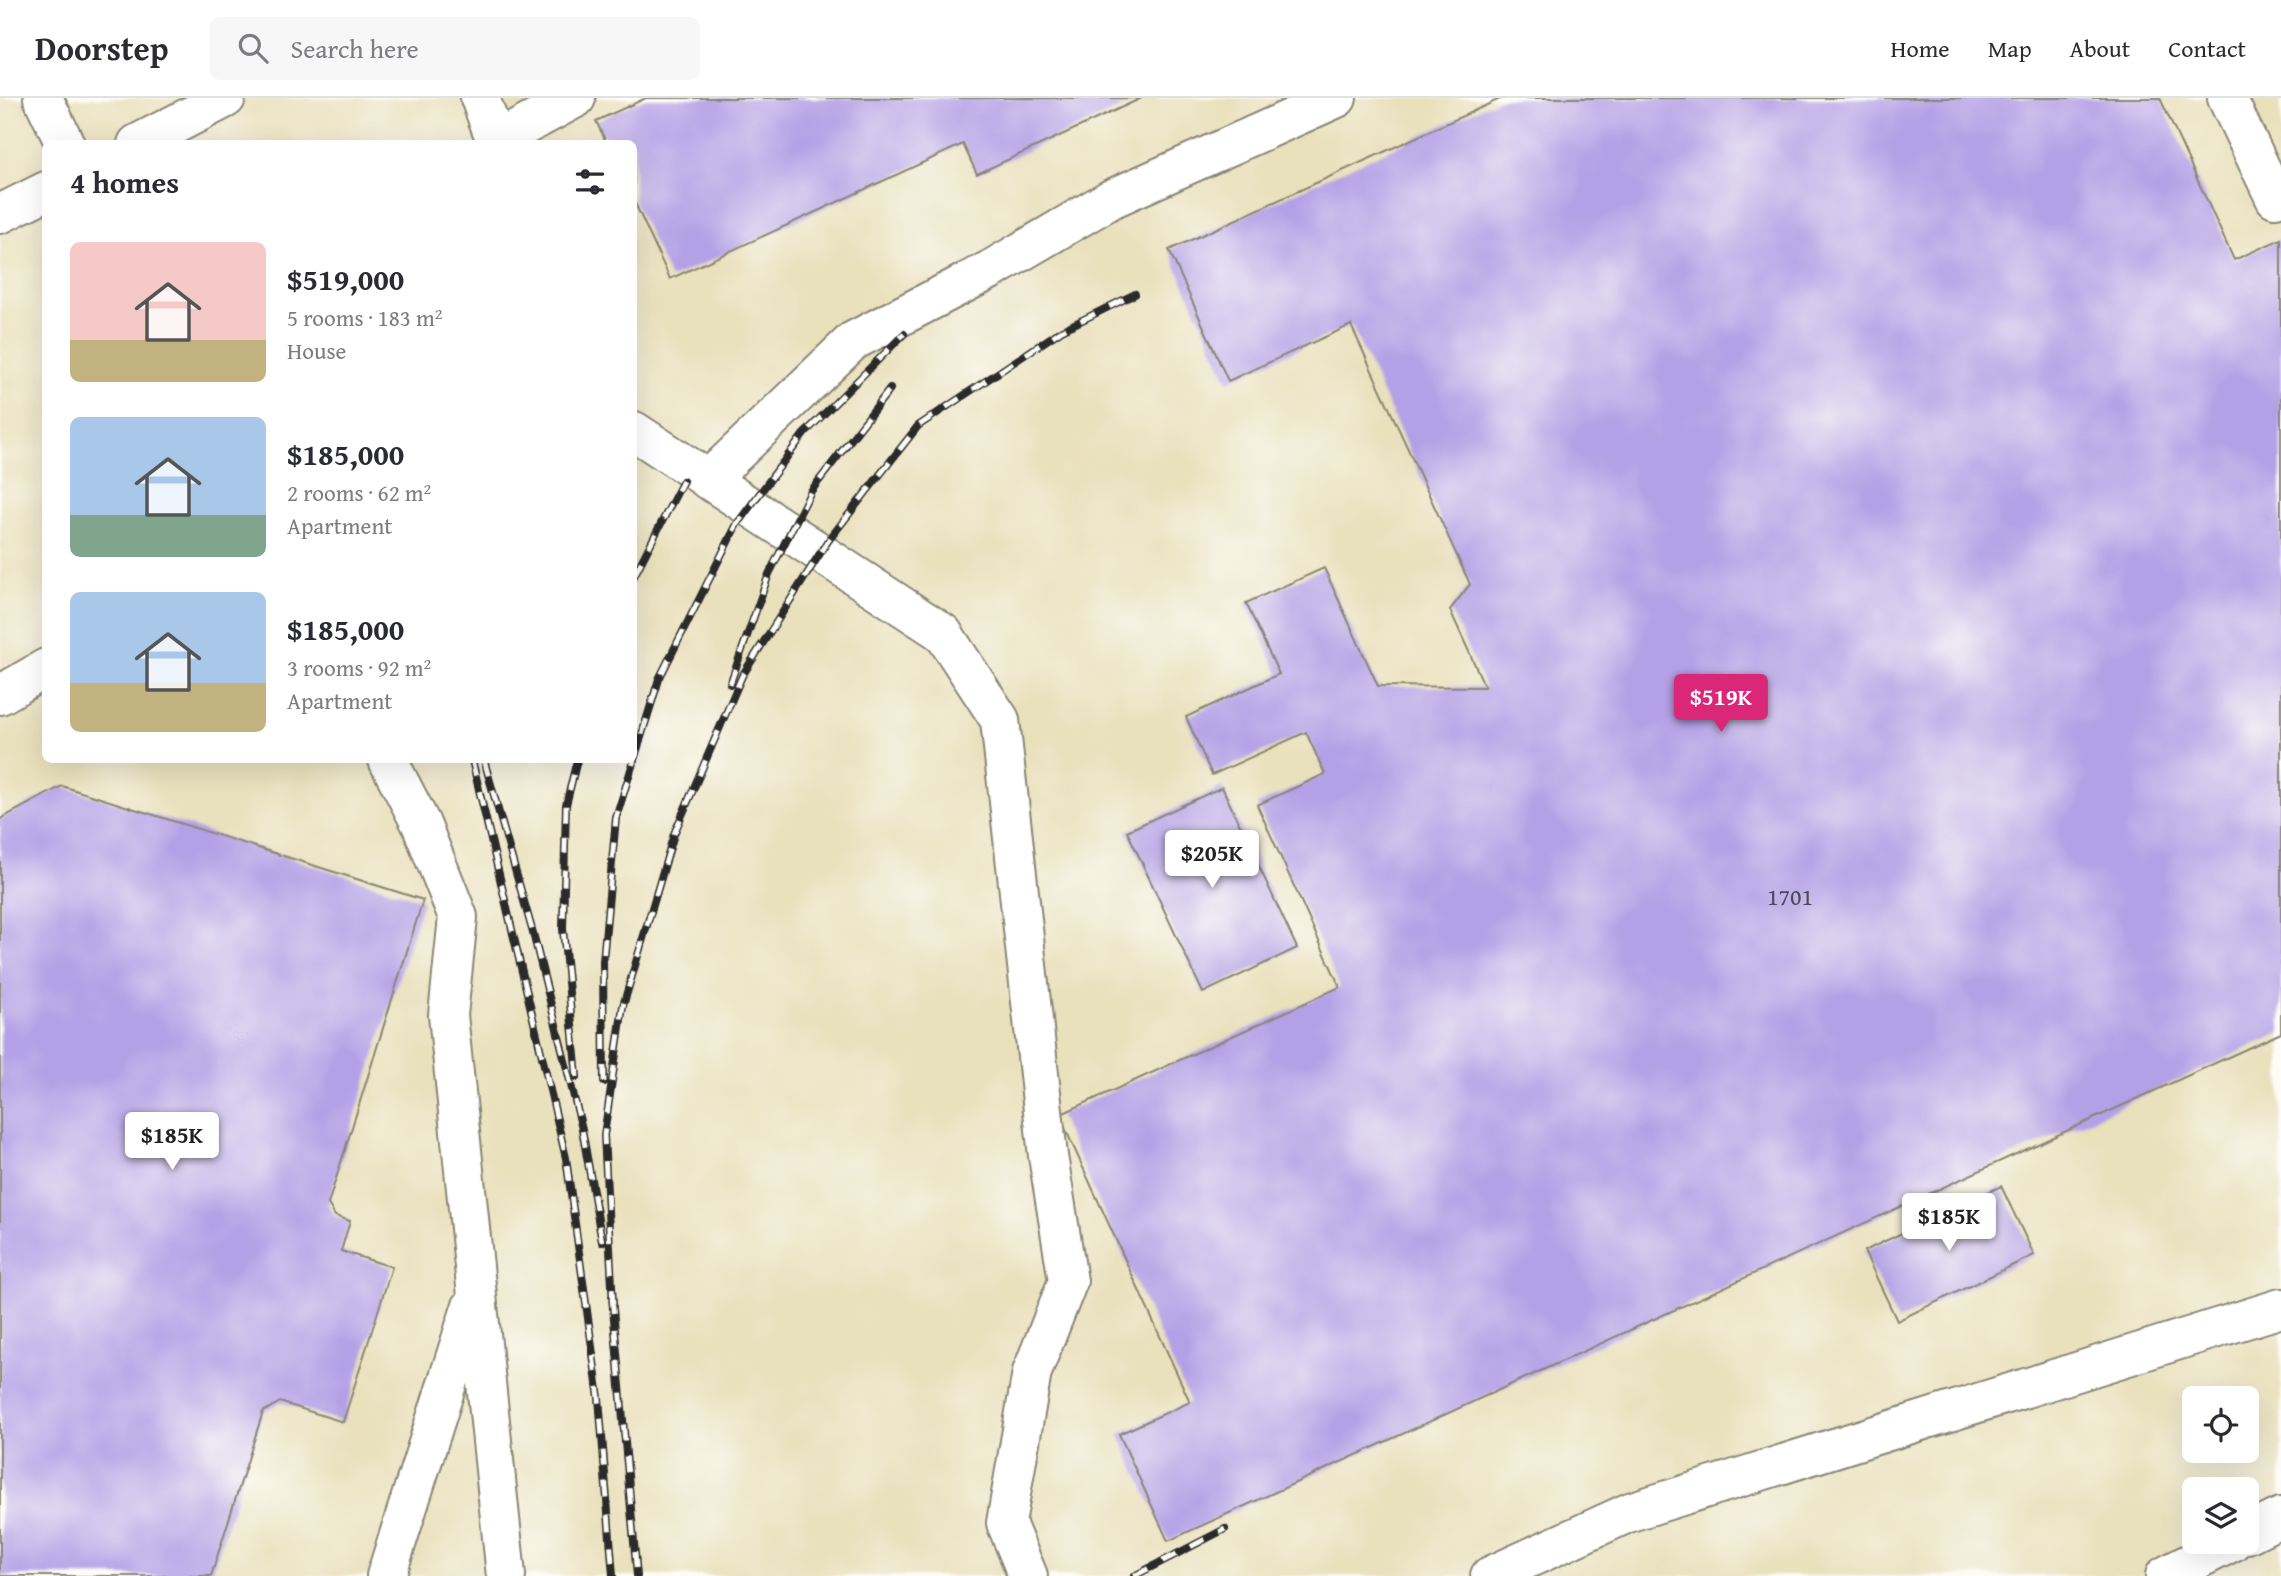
<!DOCTYPE html>
<meta charset="utf-8">
<style>
:root{--surface:#fff;--page:#f7f7f7;--text:#2b2b33;--muted:#7c7c81;--line:#e1e1e2;--accent:#db2777}
body{margin:0;font-family:"Gentium Book Plus",serif;background:var(--page);color:var(--text);height:100vh;display:flex;flex-direction:column;font-size:26px;white-space:nowrap}
*{box-sizing:border-box;margin:0}
p{font-size:23px;color:var(--muted)}
.icon{flex:none;width:38px;height:38px;fill:none;stroke:currentColor;stroke-width:2;stroke-linecap:round;stroke-linejoin:round}
.map{position:relative;flex:1;overflow:hidden}
.side{position:absolute;left:42px;top:42px;width:595px;height:623px;display:flex;flex-direction:column;background:var(--surface);border-radius:10px;box-shadow:0 7px 28px #0002}
.side>*{flex:none}
.controls{position:absolute;left:2182px;top:1288px;display:grid;gap:14px}
.controls a{display:grid;place-items:center;width:77px;height:77px;border-radius:10px;background:var(--surface);box-shadow:0 7px 28px #0002;font-size:35px}
.price{position:absolute;translate:-50% -60px;padding:0 16px;border-radius:7px;background:#fff;color:#222;font-size:23px;line-height:46px;filter:drop-shadow(0 2px 4px #0008)}
.price::after{content:'';position:absolute;left:50%;top:42px;width:21px;height:16px;margin-left:-10px;background:inherit;clip-path:polygon(0 0,100% 0,50% 100%)}
.price.current{background:var(--accent);color:#fff}
ul{padding:0;list-style:none}
li{display:flex;align-items:center;gap:21px;height:175px;padding:0 28px}
li span{display:grid;place-items:center;flex:none;width:196px;height:140px;border-radius:10px;color:#555}
li>.icon{margin-inline-start:auto}
span .icon{width:84px;height:84px;fill:#fffc;stroke-width:1}
li b{font-size:30px}
h2{display:flex;justify-content:space-between;align-items:center;height:84px;padding:0 28px;font-size:30px}
header{display:flex;align-items:center;gap:42px;box-sizing:border-box;height:98px;padding:0 35px;background:var(--surface);border-bottom:2px solid var(--line)}
header strong{font-size:33px}
nav{display:flex;gap:38px;margin-inline-start:auto;font-size:24px}
.search{width:490px;height:63px;background:var(--page);display:flex;align-items:center;gap:18px;box-sizing:border-box;padding:0 24px;border-radius:10px;color:var(--muted);font-size:26px}
.map>svg:first-child{display:block}
.building{fill:#b4a0e6}
.lines{fill:none;stroke-linecap:round;stroke-linejoin:round}
.minor-casing{stroke:#8a8674;stroke-width:42}
.minor{stroke:#fff;stroke-width:38}
.rail-casing{stroke:#2b2b2b;stroke-width:8}
.rail{stroke:#fdfcf7;stroke-width:5;stroke-dasharray:16;stroke-linecap:butt}
.labels{text-anchor:middle;dominant-baseline:central;stroke-width:6;stroke-linejoin:round;paint-order:stroke}
.number-label{font-size:24px;fill:#4d485a}
</style>
<header>
<strong>Doorstep</strong>
<div class="search"><svg class="icon" aria-label="search" viewBox="0 0 24 24"><circle cx="10" cy="10" r="6"/><path d="M15 15l6 6"/></svg>Search here</div>
<nav><a>Home</a><a>Map</a><a>About</a><a>Contact</a></nav>
</header>
<div class="map">
<svg width="2281" height="1478" viewBox="0 0 2281 1478">
<rect width="100%" height="100%" fill="#fdfcf7"/>
<filter id="ink" filterUnits="userSpaceOnUse"><feTurbulence type="fractalNoise" baseFrequency=".0143" numOctaves="2"/><feDisplacementMap in="SourceGraphic" scale="14" xChannelSelector="R" yChannelSelector="G"/><feConvolveMatrix kernelMatrix="1 2 1 2 8 2 1 2 1" color-interpolation-filters="sRGB"/></filter>
<filter id="wash" filterUnits="userSpaceOnUse"><feTurbulence type="fractalNoise" baseFrequency=".00686" numOctaves="4" result="noise"/><feDisplacementMap in="SourceGraphic" scale="28" xChannelSelector="R" yChannelSelector="G"/><feGaussianBlur stdDeviation="1.57" result="paint"/><feColorMatrix in="noise" values="0 0 0 0 0 0 0 0 0 0 0 0 0 0 0 0 0 1.4 0 .05"/><feComposite in="paint" operator="in"/></filter>
<g filter="url(#wash)">
<rect width="100%" height="100%" fill="#e9e0bc"/>
<g id="blocks">
<path class="building" d="M646 0H1142L977 76 963 46 670 181 634 103V46H607L596 23Z
M1502 0H2160L2234 162 2281 141V935L1168 1443 1119 1336 1190 1304 1059 1017 1340 889 1257 707 1325 676 1306 634 1212 677 1186 619 1279 576 1246 505 1324 470 1378 588 1485 589 1450 512 1470 486 1351 227 1228 283 1169 152Z
M62 688 423 802 328 1106 335 1118 350 1123 341 1153 392 1169 343 1324 280 1304 263 1314 211 1478H0V721Z
M1222 689 1297 850 1203 895 1127 733Z
M2001 1088 2034 1157 1897 1223 1864 1153Z"/>
</g>
</g>
<g filter="url(#ink)">
<use href="#blocks" fill-opacity="0" stroke="#8a8674" stroke-width="2"/>
<g class="lines">
<defs>
<path id="minor" d="M43 0 65 46
M480 0 497 46
M2227 0 2275 100
M496 43 576 0
M137 46 226 0
M0 116 46 93
M634 333 943 535 1000 622 1048 1058 1068 1183 1032 1274 1006 1425 1028 1478
M708 382 853 243 990 172 1111 101 1337 0
M0 597 46 570
M388 662 421 726 458 819 448 917 506 1478
M2247 1436 2281 1419
M386 1478 471 1210
M1490 1478 1630 1414 2281 1210
M2165 1478 2232 1444"/>
</defs>
<use href="#minor" class="minor-casing"/>
<use href="#minor" class="minor"/>
<defs>
<path id="rail" d="M634 478 683 383
M730 586 769 476 811 393 890 291
M472 662 566 1060 599 1300 613 1478
M484 662 533 835 582 1031 602 1144
M577 979 563 831 566 707 577 662
M604 984 603 863 616 720 659 581 737 426 804 336 904 236
M612 1199 637 1478
M613 1207 604 1037 623 908 674 736 742 578 828 443 918 328 1062 232 1135 196
M1134 1478 1225 1431"/>
</defs>
<use href="#rail" class="rail-casing"/>
<use href="#rail" class="rail"/>
</g>
</g>
<g class="labels">
<g class="number-label">
<text x="1790" y="798">1701</text>
</g>
</g>
</svg>
<div class="controls">
<a><svg class="icon" aria-label="locate" viewBox="0 0 24 24"><circle cx="12" cy="12" r="6"/><path d="M12 2v4M12 18v4M2 12h4M18 12h4"/></svg></a>
<a><svg class="icon" aria-label="layers" viewBox="0 0 24 24"><path d="M12 4l9 5-9 5-9-5zM3 14l9 5 9-5"/></svg></a>
</div>
<b class="price current" style="left:1721px;top:636px">$519K</b>
<b class="price" style="left:1212px;top:792px">$205K</b>
<b class="price" style="left:172px;top:1074px">$185K</b>
<b class="price" style="left:1949px;top:1155px">$185K</b>
<section class="side">
<h2>4 homes<svg class="icon" aria-label="filters" viewBox="0 0 24 24"><path d="M4 7h16M4 17h16"/><circle cx="9" cy="7" r="2"/><circle cx="15" cy="17" r="2"/></svg></h2>
<ul>
<li><span style="background:linear-gradient(#f6c9c9 70%,#c2b280 0)"><svg class="icon" aria-label="home" viewBox="0 0 24 24"><path d="M3 11l9-7 9 7M6 9v11h12V9"/></svg></span><div><b>$519,000</b><p>5 rooms · 183 m²</p><p>House</p></div></li>
<li><span style="background:linear-gradient(#a9c7e8 70%,#7fa58c 0)"><svg class="icon" aria-label="home" viewBox="0 0 24 24"><path d="M3 11l9-7 9 7M6 9v11h12V9"/></svg></span><div><b>$185,000</b><p>2 rooms · 62 m²</p><p>Apartment</p></div></li>
<li><span style="background:linear-gradient(#a9c7e8 65%,#c2b280 0)"><svg class="icon" aria-label="home" viewBox="0 0 24 24"><path d="M3 11l9-7 9 7M6 9v11h12V9"/></svg></span><div><b>$185,000</b><p>3 rooms · 92 m²</p><p>Apartment</p></div></li>
</ul>
</section>
</div>
